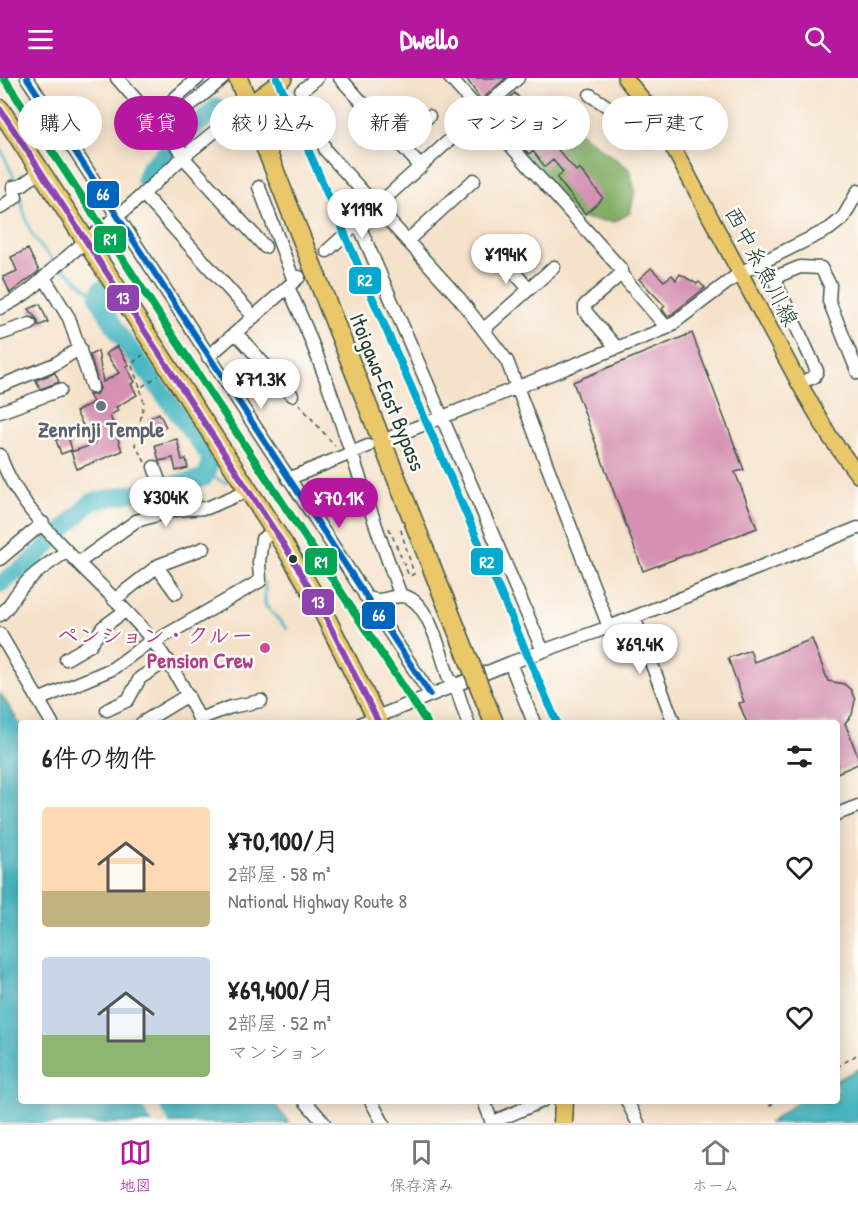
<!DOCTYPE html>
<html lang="ja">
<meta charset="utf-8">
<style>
:root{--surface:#fff;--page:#f6f6f6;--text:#222;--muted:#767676;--line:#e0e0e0;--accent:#b5179e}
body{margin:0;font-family:"Patrick Hand","Klee One",sans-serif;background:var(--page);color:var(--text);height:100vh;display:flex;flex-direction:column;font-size:22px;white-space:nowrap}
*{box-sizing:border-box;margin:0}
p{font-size:20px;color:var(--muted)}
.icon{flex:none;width:33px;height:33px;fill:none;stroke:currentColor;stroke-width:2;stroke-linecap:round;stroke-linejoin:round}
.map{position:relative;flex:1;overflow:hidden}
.drawer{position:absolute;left:18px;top:642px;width:822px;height:384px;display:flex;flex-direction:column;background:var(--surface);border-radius:6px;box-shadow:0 3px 15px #0003}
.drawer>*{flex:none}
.hud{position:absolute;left:18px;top:18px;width:822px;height:54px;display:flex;gap:12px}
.price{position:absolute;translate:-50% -51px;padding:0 14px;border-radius:21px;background:#fff;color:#222;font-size:20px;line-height:39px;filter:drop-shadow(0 2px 3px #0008)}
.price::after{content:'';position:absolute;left:50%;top:36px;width:18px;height:14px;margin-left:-9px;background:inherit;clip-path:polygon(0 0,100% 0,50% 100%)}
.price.on{background:var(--accent);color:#fff}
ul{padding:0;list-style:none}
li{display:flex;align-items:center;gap:18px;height:150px;padding:0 24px}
li span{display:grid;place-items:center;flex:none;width:168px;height:120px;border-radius:6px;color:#555}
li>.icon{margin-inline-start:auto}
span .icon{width:72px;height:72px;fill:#fffc;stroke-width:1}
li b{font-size:26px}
h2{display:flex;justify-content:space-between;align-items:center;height:72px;padding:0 24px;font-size:26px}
.pill{padding:0 21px;border-radius:27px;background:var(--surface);box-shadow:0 3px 15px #0003;font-size:21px;line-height:54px}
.pill.on{background:var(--accent);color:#fff}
header{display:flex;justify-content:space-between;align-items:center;height:78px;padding:0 24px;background:var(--accent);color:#fff;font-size:27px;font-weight:700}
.tab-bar{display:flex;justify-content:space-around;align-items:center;height:84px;border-top:2px solid var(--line);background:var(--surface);font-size:16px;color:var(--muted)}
.tab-bar a{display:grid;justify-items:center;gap:3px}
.tab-bar .on{color:var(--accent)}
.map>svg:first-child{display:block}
.forest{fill:#82ae66;stroke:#50764d;stroke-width:1.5}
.water{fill:#49b7c2;stroke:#347a7b;stroke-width:1.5}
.pier{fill:#f6e2cb}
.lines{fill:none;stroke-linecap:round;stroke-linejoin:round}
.stream{stroke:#49b7c2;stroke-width:3}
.river{stroke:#49b7c2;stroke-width:18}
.building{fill:#d691b2}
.minor-casing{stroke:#3f564b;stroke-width:15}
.major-casing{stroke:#3f564b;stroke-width:18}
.highway-casing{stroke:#3f564b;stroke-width:21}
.path{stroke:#3f564b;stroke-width:1.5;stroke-dasharray:4.5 4.5;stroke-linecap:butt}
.minor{stroke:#fff;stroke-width:12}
.major{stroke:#eac769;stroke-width:15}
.highway{stroke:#eac769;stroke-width:18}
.highway-bridge-casing{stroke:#3f564b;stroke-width:21;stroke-linecap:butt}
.highway-bridge{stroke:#eac769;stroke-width:18}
.bus-1-casing{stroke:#fdfcf7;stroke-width:10}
.bus-2-casing{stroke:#fdfcf7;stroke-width:10}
.bus-1{stroke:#8e44ad;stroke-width:6}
.bus-2{stroke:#0065bd;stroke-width:6}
.rail-1-casing{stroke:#fdfcf7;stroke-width:12}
.rail-2-casing{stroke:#fdfcf7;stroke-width:12}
.rail-1{stroke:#00a651;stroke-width:8}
.rail-2{stroke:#00a9ce;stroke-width:8}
.worship-dot{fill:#6b7280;stroke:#fdfcf7;stroke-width:2}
.bus-dot{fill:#1f3d34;stroke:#fdfcf7;stroke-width:2}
.hotel-dot{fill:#d1479c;stroke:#fdfcf7;stroke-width:2}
.labels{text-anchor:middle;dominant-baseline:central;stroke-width:5;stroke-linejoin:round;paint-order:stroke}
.street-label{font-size:22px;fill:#1f3d34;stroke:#fdfcf7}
.worship-label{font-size:22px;font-weight:bold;fill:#5b616d;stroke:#fdfcf7}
.hotel-label{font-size:22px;font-weight:bold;fill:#b23c85;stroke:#fdfcf7;text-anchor:end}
.line-badge{stroke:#fdfcf7;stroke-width:2}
.badge-label{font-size:16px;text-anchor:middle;font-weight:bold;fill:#fff}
</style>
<header><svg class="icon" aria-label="menu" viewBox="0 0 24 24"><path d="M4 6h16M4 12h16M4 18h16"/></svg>Dwello<svg class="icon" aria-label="search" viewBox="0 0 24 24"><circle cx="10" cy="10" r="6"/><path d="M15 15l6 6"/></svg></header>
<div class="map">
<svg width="858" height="1045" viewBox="0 0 858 1045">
<rect width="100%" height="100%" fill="#fdfcf7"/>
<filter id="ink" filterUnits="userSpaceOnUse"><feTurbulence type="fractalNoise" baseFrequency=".0167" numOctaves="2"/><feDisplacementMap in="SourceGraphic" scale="12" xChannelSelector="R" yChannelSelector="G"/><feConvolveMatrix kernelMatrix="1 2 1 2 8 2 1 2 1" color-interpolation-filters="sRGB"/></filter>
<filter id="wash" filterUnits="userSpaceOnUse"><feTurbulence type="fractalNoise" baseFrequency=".008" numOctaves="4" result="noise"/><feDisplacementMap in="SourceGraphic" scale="24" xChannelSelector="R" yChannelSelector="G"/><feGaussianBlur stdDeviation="1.35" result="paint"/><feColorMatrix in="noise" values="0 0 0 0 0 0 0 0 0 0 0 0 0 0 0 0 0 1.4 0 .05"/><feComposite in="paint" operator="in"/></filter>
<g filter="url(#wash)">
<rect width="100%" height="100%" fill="#f6e2cb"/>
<path class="forest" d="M534 40 572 49 629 91 635 113 630 135 614 144 579 140C555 114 518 86 516 48Z"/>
<path class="water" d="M0 615 21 648V1023H272L289 1045H0Z
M858 991V1044L769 1045 799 1023H837V1002Z"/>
<path class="pier" d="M139 1023H156L169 1045H152Z"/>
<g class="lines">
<path class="stream" d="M0 69 17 106
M20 118C27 149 31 162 56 184
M115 145 127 165
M61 188 98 220
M206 396 226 405
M265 505V527L287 551"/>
<path class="river" d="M145 101 149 90 217 29
M0 506 30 485 91 424 204 400 208 393 210 379 119 256 98 220 101 211"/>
</g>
<g id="blocks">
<path class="building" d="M466 0H506L481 22Z
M515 15 526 28 522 32 539 55 542 53 576 93 579 90 603 120 585 136 557 100 563 94 553 82 545 89 533 73 529 76 523 69 526 66 521 59 523 57 500 28Z
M28 171 39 193 10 215 3 199 17 193 11 179Z
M651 190 664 203 672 197 676 202 680 196 697 206 699 204 705 210 668 239 662 231 665 228 639 201Z
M40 226 48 244 38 248V243L29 231Z
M692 255 744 392 735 394 757 450 643 493 573 304Z
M117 268 129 287 126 288 135 304 131 306 137 317 116 329 118 333 110 337 122 373 77 391 71 374 95 366 89 348 85 351 76 334 93 324 89 317H95L100 311 90 277 98 273 103 304 119 295 106 276Z
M55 295 59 304 40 311 36 302Z
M159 335 166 349 156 355 148 341Z
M68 358 72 372 61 376 56 362Z
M177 361 182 382 186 381 188 390 176 393 173 380 159 383 155 367Z
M812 561 828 603 844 606 851 612 855 622 852 637 845 645 858 679V686L837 695V645H747L739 625 744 624 728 580 750 572 754 584Z"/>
</g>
</g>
<g filter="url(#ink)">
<use href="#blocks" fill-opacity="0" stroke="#3f564b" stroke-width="1.5"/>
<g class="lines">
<defs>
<path id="minor" d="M27 0 430 616
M117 0 185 78
M317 0 301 13 326 73 459 220 507 283 609 549
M340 0 421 89
M450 0 621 191V196L667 250
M590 17 631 44 650 64 665 55
M249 26 183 79 143 116 254 239
M156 44 167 27 198 0
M162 51 222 1
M399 65 429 38
M183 79 265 169
M259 109 294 203
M0 130 16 119 13 109 22 107 41 93
M358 145 543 573
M407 163 474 102
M327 173 518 0
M505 184 529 211
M45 201 69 240 92 309
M288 209C334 307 362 416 401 518
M0 230C34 214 40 201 67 179 92 157 119 139 143 116
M484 251 554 189
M236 255 292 317
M0 256 30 246
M617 270 585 233V227L621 196
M208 279 299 199
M799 305 814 299 817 293 776 205 778 198 800 189 821 190 830 207 829 223 858 295
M0 308 55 286 80 270
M0 334 60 312
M392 359 667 250 740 195 829 151 843 140 858 113
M0 377C21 443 103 503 147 556 170 583 186 612 201 645
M154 389 170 433
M288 401 368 368
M0 481 43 445
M78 485 136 443 174 432 207 430 249 412
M158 490 176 515
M365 518C379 527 388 518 402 518 428 519 442 579 449 601L455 606 468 645
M114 522 159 487 204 470
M0 537C9 530 11 523 18 514 30 497 50 485 67 473
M634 539 674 645
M0 556 52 645
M154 564 260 503 259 484 262 461 275 453
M66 581 90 567 103 549 125 533
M510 585 534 645
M38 622 112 591 152 562
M107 632 128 622 140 600 168 582
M199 641 231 629 261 623
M142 645 188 617
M362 645 510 585 609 549 858 450
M837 736 858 728
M305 1023 324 1045
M371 1023 383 1045
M484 1023 492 1045
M627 1023 638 1045
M491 1045 542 1023"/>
<path id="major" d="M625 0 652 33 669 62 799 305 830 359 858 397
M249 26 284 0"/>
<path id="highway" d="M238 0 430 485
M0 31 284 467 318 524 379 645"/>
</defs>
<use href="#minor" class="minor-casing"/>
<use href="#major" class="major-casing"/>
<use href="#highway" class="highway-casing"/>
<path class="path" d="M140 309 131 286 143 277
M299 326 335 368
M145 384 135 367 144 325 140 310 158 298
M389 450 409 498 414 496 400 449
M837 989 858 976
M769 1028 778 1023"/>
<use href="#minor" class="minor"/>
<use href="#major" class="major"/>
<use href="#highway" class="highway"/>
<defs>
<path id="highway-bridge" d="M430 485 494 645
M563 1045 564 1023"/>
</defs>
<use href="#highway-bridge" class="highway-bridge-casing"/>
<use href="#highway-bridge" class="highway-bridge"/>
<defs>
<path id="bus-1" d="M0 31 284 467 318 524 379 645"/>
<path id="bus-2" d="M27 0 430 616"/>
</defs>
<use href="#bus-1" class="bus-1-casing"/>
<use href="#bus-2" class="bus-2-casing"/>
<use href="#bus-1" class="bus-1"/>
<use href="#bus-2" class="bus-2"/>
<defs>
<path id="rail-1" d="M4 0 427 645"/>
<path id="rail-2" d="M277 0 557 645"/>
</defs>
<use href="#rail-1" class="rail-1-casing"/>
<use href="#rail-2" class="rail-2-casing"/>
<use href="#rail-1" class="rail-1"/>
<use href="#rail-2" class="rail-2"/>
</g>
</g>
<circle class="worship-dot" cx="101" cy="328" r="6"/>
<circle class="bus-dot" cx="293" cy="481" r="5"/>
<circle class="hotel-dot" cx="265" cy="570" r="6"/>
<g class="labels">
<g class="street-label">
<text transform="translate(762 188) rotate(62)">西中糸魚川線</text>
<text transform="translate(388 314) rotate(68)">Itoigawa-East Bypass</text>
</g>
<g class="worship-label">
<text x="101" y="351">Zenrinji Temple</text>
</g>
<g class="hotel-label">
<text x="253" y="557">ペンション・クルー<tspan x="253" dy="25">Pension Crew</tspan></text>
</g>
</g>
<g class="line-badge">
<rect x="86" y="102" width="34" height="29" rx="6" fill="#0065bd"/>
<rect x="93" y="147" width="34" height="29" rx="6" fill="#00a651"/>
<rect x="348" y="188" width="34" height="29" rx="6" fill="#00a9ce"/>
<rect x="106" y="206" width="34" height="28" rx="6" fill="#8e44ad"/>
<rect x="470" y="469" width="34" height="29" rx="6" fill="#00a9ce"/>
<rect x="304" y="469" width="34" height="29" rx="6" fill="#00a651"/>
<rect x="301" y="510" width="34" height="28" rx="6" fill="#8e44ad"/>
<rect x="361" y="523" width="35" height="29" rx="6" fill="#0065bd"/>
</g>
<g class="badge-label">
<text x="103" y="122">66</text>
<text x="110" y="167">R1</text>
<text x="365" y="208">R2</text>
<text x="123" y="226">13</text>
<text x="487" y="490">R2</text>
<text x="321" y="490">R1</text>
<text x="318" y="530">13</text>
<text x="379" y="543">66</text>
</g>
</svg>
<b class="price" style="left:362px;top:162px">¥119K</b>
<b class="price" style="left:506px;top:207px">¥194K</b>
<b class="price" style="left:261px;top:332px">¥71.3K</b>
<b class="price" style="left:166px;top:450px">¥304K</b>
<b class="price on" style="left:339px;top:451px">¥70.1K</b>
<b class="price" style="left:640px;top:597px">¥69.4K</b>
<div class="hud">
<a class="pill">購入</a>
<a class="pill on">賃貸</a>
<a class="pill">絞り込み</a>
<a class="pill">新着</a>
<a class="pill">マンション</a>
<a class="pill">一戸建て</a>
</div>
<section class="drawer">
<h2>6件の物件<svg class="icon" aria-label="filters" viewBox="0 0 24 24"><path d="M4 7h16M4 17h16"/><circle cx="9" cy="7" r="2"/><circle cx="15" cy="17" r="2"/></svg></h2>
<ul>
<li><span style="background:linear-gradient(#ffd9b3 70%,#c2b280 0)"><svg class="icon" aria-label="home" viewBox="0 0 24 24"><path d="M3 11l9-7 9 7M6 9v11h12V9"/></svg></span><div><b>¥70,100/月</b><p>2部屋 · 58 m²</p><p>National Highway Route 8</p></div><svg class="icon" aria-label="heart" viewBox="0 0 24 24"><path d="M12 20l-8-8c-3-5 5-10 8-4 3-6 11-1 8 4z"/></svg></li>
<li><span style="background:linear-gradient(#c9d6e8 65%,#8fb573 0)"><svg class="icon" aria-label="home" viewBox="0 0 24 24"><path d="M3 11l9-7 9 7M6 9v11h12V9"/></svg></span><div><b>¥69,400/月</b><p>2部屋 · 52 m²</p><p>マンション</p></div><svg class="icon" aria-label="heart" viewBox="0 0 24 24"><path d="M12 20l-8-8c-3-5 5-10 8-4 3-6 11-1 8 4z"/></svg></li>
</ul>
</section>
</div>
<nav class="tab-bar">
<a class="on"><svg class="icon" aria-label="map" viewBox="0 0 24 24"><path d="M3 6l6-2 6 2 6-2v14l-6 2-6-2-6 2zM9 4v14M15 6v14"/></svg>地図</a>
<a><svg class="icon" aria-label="saved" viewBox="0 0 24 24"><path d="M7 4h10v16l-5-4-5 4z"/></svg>保存済み</a>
<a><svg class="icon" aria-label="home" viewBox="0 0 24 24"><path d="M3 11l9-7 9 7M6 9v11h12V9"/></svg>ホーム</a>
</nav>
